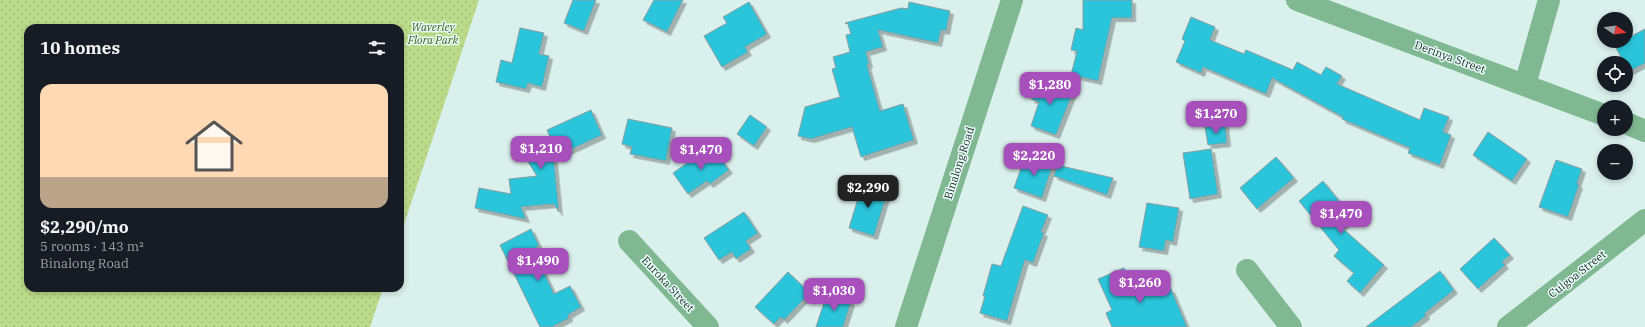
<!DOCTYPE html>
<meta charset="utf-8">
<style>
:root{--surface:#171b24;--page:#20242c;--text:#f1f3f6;--muted:#9ea1a6;--accent:#a74fbb}
body{margin:0;font-family:"IBM Plex Serif",serif;background:var(--page);color:var(--text);height:100vh;display:flex;flex-direction:column;font-size:15px;white-space:nowrap}
*{box-sizing:border-box;margin:0}
p{font-size:13px;color:var(--muted)}
.icon{flex:none;width:22px;height:22px;fill:none;stroke:currentColor;stroke-width:2;stroke-linecap:round;stroke-linejoin:round}
.map{position:relative;flex:1;overflow:hidden}
.panel{position:absolute;left:24px;top:24px;width:380px;height:268px;display:flex;flex-direction:column;background:var(--surface);border-radius:12px;box-shadow:0 2px 6px #0003}
.panel>*{flex:none}
.needle{width:26px;rotate:103deg}
.controls{position:absolute;left:1597px;top:12px;display:grid;gap:8px}
.controls a{display:grid;place-items:center;width:36px;height:36px;border-radius:50%;background:var(--surface);box-shadow:0 2px 6px #0003;font-size:20px}
.price{position:absolute;translate:-50% -34px;padding:0 9px;border-radius:8px;background:var(--accent);color:#fff;font-size:13px;line-height:26px;filter:drop-shadow(0 1px 2px #0008)}
.price::after{content:'';position:absolute;left:50%;top:24px;width:12px;height:9px;margin-left:-6px;background:inherit;clip-path:polygon(0 0,100% 0,50% 100%)}
.price.on{background:#222;color:#fff}
ul{padding:0;list-style:none}
li{display:grid;align-content:center;gap:8px;height:212px;padding:0 16px}
li span{display:grid;place-items:center;height:124px;border-radius:12px;color:#555}
li>.icon{margin-inline-start:auto}
span .icon{width:72px;height:72px;fill:#fffc;stroke-width:1}
li b{font-size:17px}
h2{display:flex;justify-content:space-between;align-items:center;height:48px;padding:0 16px;font-size:17px}
.map>svg:first-child{display:block}
.park{fill:url(#park-dots)}
.building{fill:#2ac5da;stroke:#899da1;filter:url(#shadow)}
.lines{fill:none;stroke-linecap:round;stroke-linejoin:round}
.minor{stroke:#7fb891;stroke-width:22}
.labels{text-anchor:middle;dominant-baseline:central;stroke-width:3;stroke-linejoin:round;paint-order:stroke}
.park-label{font-size:11px;font-style:italic;fill:#445a1b;stroke:#e8fef9}
.street-label{font-size:11px;fill:#1d2624;stroke:#e8fef9}
</style>
<div class="map">
<svg width="1645" height="327" viewBox="0 0 1645 327">
<defs>
<pattern id="park-dots" width="8" height="8" patternUnits="userSpaceOnUse"><rect width="8" height="8" fill="#bbdb8a"/><path d="M2 2h.1M6 6h.1" fill="none" stroke="#a0bc77" stroke-width="1.8" stroke-linecap="round"/></pattern>
<filter id="shadow"><feDropShadow dx="3.5" dy="3.5" stdDeviation="0" flood-color="#0004"/></filter>
</defs>
<rect width="100%" height="100%" fill="#daf0ec"/>
<path class="park" d="M0 0H479L400 236V28H28V288H383L370 327H0Z"/>
<path class="building" d="M573 0H596L584 31 564 23Z
M654 0H683L667 32 643 20Z
M1083 0H1132V18H1112L1098 81 1071 75 1077 51 1071 50 1076 28 1083 30Z
M749 2 767 34 745 47 748 52 722 67 704 36 727 23 723 17Z
M909 2 950 11 946 31 941 30 938 43 878 30 883 47 866 52 869 64 867 65 880 111 903 104 914 140 861 157 852 127 811 139 798 136 805 107 840 97 832 69 836 68 833 57 850 52 846 35 851 34 848 24 845 23 901 8 908 9Z
M1191 17 1215 27 1210 40 1244 54 1246 50 1293 70 1297 62 1321 75 1326 67 1342 76 1337 84 1420 120 1424 108 1449 117 1443 132 1451 135 1440 165 1408 153 1410 148 1342 119 1343 117 1272 78 1266 94 1203 67 1201 73 1176 62 1185 41 1182 39Z
M520 28 544 33 539 54 549 56 542 87 528 83 526 89 496 82 501 60 512 63Z
M1645 29V63L1628 72 1626 63H1624L1614 44 1621 41H1626V39Z
M1039 79 1073 92 1056 135 1031 126 1039 102 1031 99Z
M591 110 602 135 559 155 552 141 559 212 554 204 521 207 526 219 475 208 479 188 511 194 509 179 537 176 525 157 552 141 547 130Z
M750 115 767 127 754 146 737 134Z
M628 119 672 128 666 161 630 154 632 147 622 144Z
M1225 124 1227 143 1208 145 1205 127Z
M1488 132 1527 159 1512 181 1473 155Z
M1211 149 1218 194 1190 199 1183 153Z
M714 150 729 170 710 184 707 181 688 194 673 173 701 153 704 157Z
M1025 157 1053 164 1042 198 1014 188Z
M1276 157 1294 178 1257 209 1240 188Z
M1556 160 1582 169 1577 184 1579 185 1568 217 1539 207Z
M1057 165 1113 178 1107 195 1054 176Z
M1323 181 1353 218 1341 227 1384 265 1360 293 1347 281 1354 273 1334 256 1339 250 1299 201Z
M863 182 888 190 874 236 849 228Z
M1147 203 1179 208 1173 242 1166 240 1164 251 1139 247Z
M1023 206 1048 215 1041 232 1044 233 1033 263 1025 260 1007 321 980 313 985 296H983L992 264 1001 266Z
M744 212 758 233 746 241 751 249 736 259 732 252 719 260 704 238Z
M531 229 539 246 533 249 554 294 570 286 581 307 568 315 569 318 552 327H540L500 245Z
M1494 238 1510 255 1502 262 1505 265 1478 289 1460 269Z
M1124 268 1134 290 1160 278 1157 296 1171 289 1187 327H1112L1106 313 1112 310 1098 279Z
M1440 271 1454 290 1425 313 1426 316 1411 327H1366Z
M788 272 810 293 784 320 781 317 774 324 755 307Z
M827 294 851 302 843 327H816Z"/>
<g class="lines">
<path class="minor" d="M1297 0 1604 115
M1525 85 1549 0
M1626 123 1645 131
M629 241 708 327
M1247 270 1291 327
M906 327 1012 0
M1508 327 1645 220"/>
</g>
<g class="labels">
<g class="park-label">
<text x="433" y="27">Waverley<tspan x="433" dy="13">Flora Park</tspan></text>
</g>
<g class="street-label">
<text transform="translate(1450 57) rotate(20)">Derinya Street</text>
<text transform="translate(959 163) rotate(-72)">Binalong Road</text>
<text transform="translate(1577 274) rotate(-38)">Culgoa Street</text>
<text transform="translate(668 284) rotate(47)">Euroka Street</text>
</g>
</g>
</svg>
<div class="controls">
<a><svg class="needle" viewBox="-14 -14 28 28"><path d="M0-13l5 13h-10z" fill="#e53935"/><path d="M0 13l5-13h-10z" fill="#9ea1a6"/></svg></a>
<a><svg class="icon" aria-label="locate" viewBox="0 0 24 24"><circle cx="12" cy="12" r="6"/><path d="M12 2v4M12 18v4M2 12h4M18 12h4"/></svg></a>
<a>+</a>
<a>−</a>
</div>
<b class="price" style="left:1050px;top:106px">$1,280</b>
<b class="price" style="left:1216px;top:135px">$1,270</b>
<b class="price" style="left:541px;top:170px">$1,210</b>
<b class="price" style="left:701px;top:171px">$1,470</b>
<b class="price" style="left:1034px;top:177px">$2,220</b>
<b class="price on" style="left:868px;top:209px">$2,290</b>
<b class="price" style="left:1341px;top:235px">$1,470</b>
<b class="price" style="left:538px;top:282px">$1,490</b>
<b class="price" style="left:1140px;top:304px">$1,260</b>
<b class="price" style="left:834px;top:312px">$1,030</b>
<section class="panel">
<h2>10 homes<svg class="icon" aria-label="filters" viewBox="0 0 24 24"><path d="M4 7h16M4 17h16"/><circle cx="9" cy="7" r="2"/><circle cx="15" cy="17" r="2"/></svg></h2>
<ul>
<li><span style="background:linear-gradient(#ffd9b3 75%,#b9a48a 0)"><svg class="icon" aria-label="home" viewBox="0 0 24 24"><path d="M3 11l9-7 9 7M6 9v11h12V9"/></svg></span><div><b>$2,290/mo</b><p>5 rooms · 143 m²</p><p>Binalong Road</p></div></li>
</ul>
</section>
</div>
